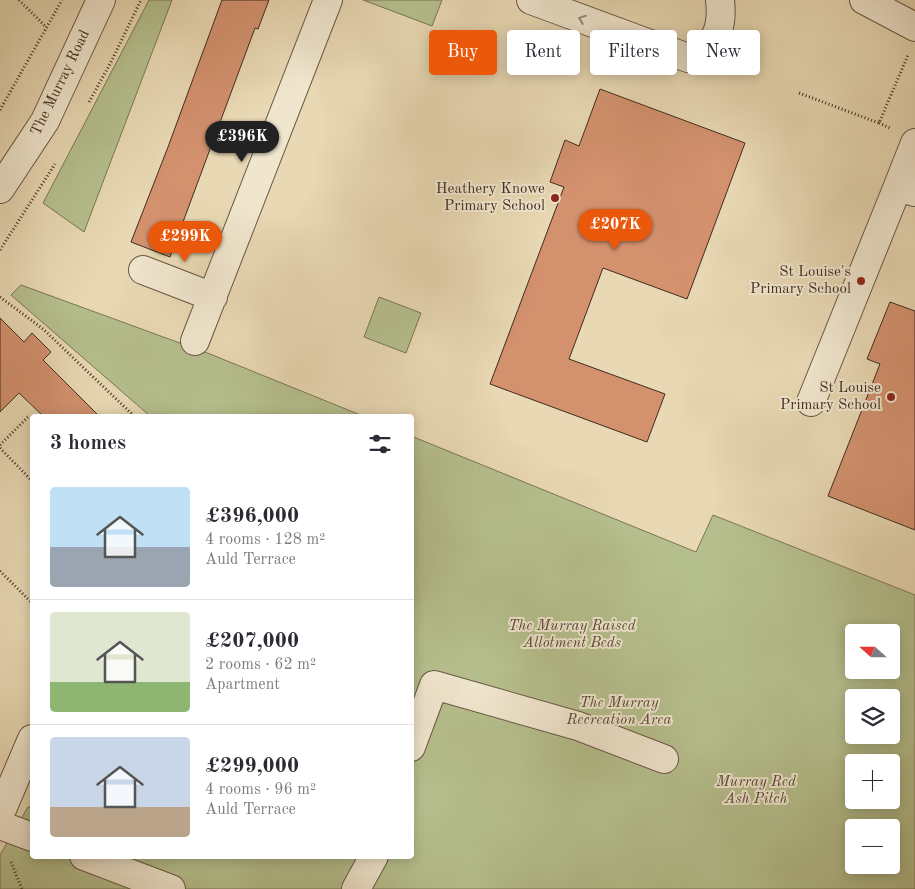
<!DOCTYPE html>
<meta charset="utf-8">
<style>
:root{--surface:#fff;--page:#f2f2f3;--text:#2b2b33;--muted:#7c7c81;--line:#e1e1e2;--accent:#ea580c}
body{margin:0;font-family:"Old Standard TT",serif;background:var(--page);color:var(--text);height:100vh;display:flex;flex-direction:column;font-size:19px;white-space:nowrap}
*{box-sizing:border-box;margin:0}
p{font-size:16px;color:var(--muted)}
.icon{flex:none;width:28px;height:28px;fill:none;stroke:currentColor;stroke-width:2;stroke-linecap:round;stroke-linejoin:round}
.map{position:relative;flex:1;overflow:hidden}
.details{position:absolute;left:30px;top:414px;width:384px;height:445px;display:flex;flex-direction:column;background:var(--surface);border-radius:5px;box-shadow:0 2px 12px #0003}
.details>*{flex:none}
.banner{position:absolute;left:429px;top:30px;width:411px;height:45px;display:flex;gap:10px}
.needle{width:32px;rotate:291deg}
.tools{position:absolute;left:845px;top:624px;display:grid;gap:10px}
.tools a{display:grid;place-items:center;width:55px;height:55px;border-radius:5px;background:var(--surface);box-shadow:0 2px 12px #0003;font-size:25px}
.price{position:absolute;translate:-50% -42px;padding:0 11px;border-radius:18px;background:var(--accent);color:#fff;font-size:16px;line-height:32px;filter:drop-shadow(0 1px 2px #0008)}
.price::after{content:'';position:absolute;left:50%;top:30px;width:15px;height:11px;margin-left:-8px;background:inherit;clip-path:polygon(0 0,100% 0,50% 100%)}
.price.on{background:#222;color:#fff}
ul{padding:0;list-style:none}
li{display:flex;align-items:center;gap:15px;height:125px;padding:0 20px}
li+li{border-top:1px solid var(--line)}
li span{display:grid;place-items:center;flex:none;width:140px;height:100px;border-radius:5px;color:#555}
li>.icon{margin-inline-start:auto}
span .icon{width:60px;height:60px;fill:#fffc;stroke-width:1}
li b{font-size:21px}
h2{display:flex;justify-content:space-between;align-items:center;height:60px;padding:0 20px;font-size:21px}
.chip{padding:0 18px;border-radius:5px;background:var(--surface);box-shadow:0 2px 12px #0003;font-size:18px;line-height:45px}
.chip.on{background:var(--accent);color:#fff}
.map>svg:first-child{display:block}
.green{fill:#b5bf8d;stroke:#7a7656;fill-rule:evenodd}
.building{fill:#d3916e;stroke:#402c1f}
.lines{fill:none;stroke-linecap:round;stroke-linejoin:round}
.minor-casing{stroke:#6a5744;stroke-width:30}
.path{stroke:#402c1f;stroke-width:3;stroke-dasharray:1 2.5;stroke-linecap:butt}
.minor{stroke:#f0e6ce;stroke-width:28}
.oneway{stroke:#988976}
.poi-dot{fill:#8f2418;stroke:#f0e6ce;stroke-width:2}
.labels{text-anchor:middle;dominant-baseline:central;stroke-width:4;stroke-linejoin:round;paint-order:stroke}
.street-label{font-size:15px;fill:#402c1f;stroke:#f0e6ce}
.poi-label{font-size:15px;fill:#402c1f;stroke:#f0e6ce;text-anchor:end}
.park-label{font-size:15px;font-style:italic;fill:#574935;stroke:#f0e6ce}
</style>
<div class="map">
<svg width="915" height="889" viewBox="0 0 915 889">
<rect width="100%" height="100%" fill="#e8d8b3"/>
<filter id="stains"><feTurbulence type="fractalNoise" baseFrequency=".004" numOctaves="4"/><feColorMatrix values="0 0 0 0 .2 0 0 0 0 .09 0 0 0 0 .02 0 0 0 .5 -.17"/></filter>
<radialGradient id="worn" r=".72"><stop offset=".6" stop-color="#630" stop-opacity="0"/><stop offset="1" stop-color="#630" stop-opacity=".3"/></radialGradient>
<path class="green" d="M149 0H172L84 232 43 203Z
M363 0H442L432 26Z
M21 285 210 354 363 416H150L11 295Z
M379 297 421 313 406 353 364 337Z
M411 436 696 552 713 515 915 595V889H0V855L28 807 32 808V856H411ZM854 632H891V670H854ZM854 698H891V735H854ZM854 762H891V800H854ZM854 828H891V865H854Z"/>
<path class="building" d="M222 0H269L258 29 255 28 170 257 131 242 168 147Z
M600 89 745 143 687 299 603 268 569 359 665 394 647 442 490 384 564 187 550 182 565 140 579 146Z
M890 302 915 311V530L828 496 880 364 867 359Z
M0 318 24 342 32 333 51 352 43 360 99 416H43L19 393 0 412Z"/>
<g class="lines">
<defs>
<path id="minor" d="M531 0 688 58H699C717 39 723 27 720 0
M864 0 915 27
M0 189 45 121 101 0
M914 192 898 186 915 143
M143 270 213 297
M195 341 328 0
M811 402 898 186
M411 747 434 685 578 726 664 759
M0 814 32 739
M0 825 32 837
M84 856 171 889
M356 889 374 856"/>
</defs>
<use href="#minor" class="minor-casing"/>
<path class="path" d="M19 0 46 27
M799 93 879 123 908 55
M89 102 111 62 141 0
M0 110 62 0
M879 123 890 128
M0 250 55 164
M0 297 43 329 134 416
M0 445 28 417
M0 448 32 481
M0 571 32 603
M11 862 22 889"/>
<use href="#minor" class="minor"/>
</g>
<defs><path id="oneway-chevron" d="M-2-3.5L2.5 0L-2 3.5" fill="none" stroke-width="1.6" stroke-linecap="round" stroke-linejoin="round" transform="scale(1.25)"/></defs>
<use class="oneway" href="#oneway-chevron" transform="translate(582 19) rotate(-159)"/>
<g class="poi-dot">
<circle cx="555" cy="198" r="5"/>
<circle cx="861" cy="281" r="5"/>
<circle cx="891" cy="397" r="5"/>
</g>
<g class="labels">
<g class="street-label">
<text transform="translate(61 83) rotate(-64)">The Murray Road</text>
</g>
<g class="poi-label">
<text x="545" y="189">Heathery Knowe<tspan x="545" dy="17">Primary School</tspan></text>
<text x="851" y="272">St Louise's<tspan x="851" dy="17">Primary School</tspan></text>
<text x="881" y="388">St Louise<tspan x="881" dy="17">Primary School</tspan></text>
</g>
<g class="park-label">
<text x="572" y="626">The Murray Raised<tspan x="572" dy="17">Allotment Beds</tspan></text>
<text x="619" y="703">The Murray<tspan x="619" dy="17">Recreation Area</tspan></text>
<text x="756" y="782">Murray Red<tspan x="756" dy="17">Ash Pitch</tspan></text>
</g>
</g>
<rect width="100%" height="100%" filter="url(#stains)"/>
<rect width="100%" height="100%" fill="url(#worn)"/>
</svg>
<div class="tools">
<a><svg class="needle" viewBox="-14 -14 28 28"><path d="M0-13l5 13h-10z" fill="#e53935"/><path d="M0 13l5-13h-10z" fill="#7c7c81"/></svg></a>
<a><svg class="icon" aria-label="layers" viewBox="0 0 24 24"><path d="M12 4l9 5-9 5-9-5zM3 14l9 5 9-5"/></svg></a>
<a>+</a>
<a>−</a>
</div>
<b class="price on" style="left:242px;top:163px">£396K</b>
<b class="price" style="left:615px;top:251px">£207K</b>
<b class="price" style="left:185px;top:263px">£299K</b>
<div class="banner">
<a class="chip on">Buy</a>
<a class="chip">Rent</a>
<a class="chip">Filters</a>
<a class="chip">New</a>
</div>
<section class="details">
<h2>3 homes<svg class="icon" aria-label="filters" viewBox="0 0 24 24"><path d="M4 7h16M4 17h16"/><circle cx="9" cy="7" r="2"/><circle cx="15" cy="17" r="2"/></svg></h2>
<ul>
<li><span style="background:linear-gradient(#bfe0f5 60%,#9aa5b1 0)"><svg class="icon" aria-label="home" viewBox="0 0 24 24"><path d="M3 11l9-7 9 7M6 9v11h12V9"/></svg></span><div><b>£396,000</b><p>4 rooms · 128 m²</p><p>Auld Terrace</p></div></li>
<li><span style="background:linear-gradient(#dfe7d0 70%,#8fb573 0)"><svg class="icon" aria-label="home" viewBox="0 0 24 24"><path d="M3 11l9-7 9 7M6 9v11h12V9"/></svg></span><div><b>£207,000</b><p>2 rooms · 62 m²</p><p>Apartment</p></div></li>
<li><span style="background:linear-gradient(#c9d6e8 70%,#b9a48a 0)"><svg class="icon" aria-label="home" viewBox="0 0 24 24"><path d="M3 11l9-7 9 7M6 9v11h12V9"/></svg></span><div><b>£299,000</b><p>4 rooms · 96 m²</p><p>Auld Terrace</p></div></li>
</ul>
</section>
</div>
